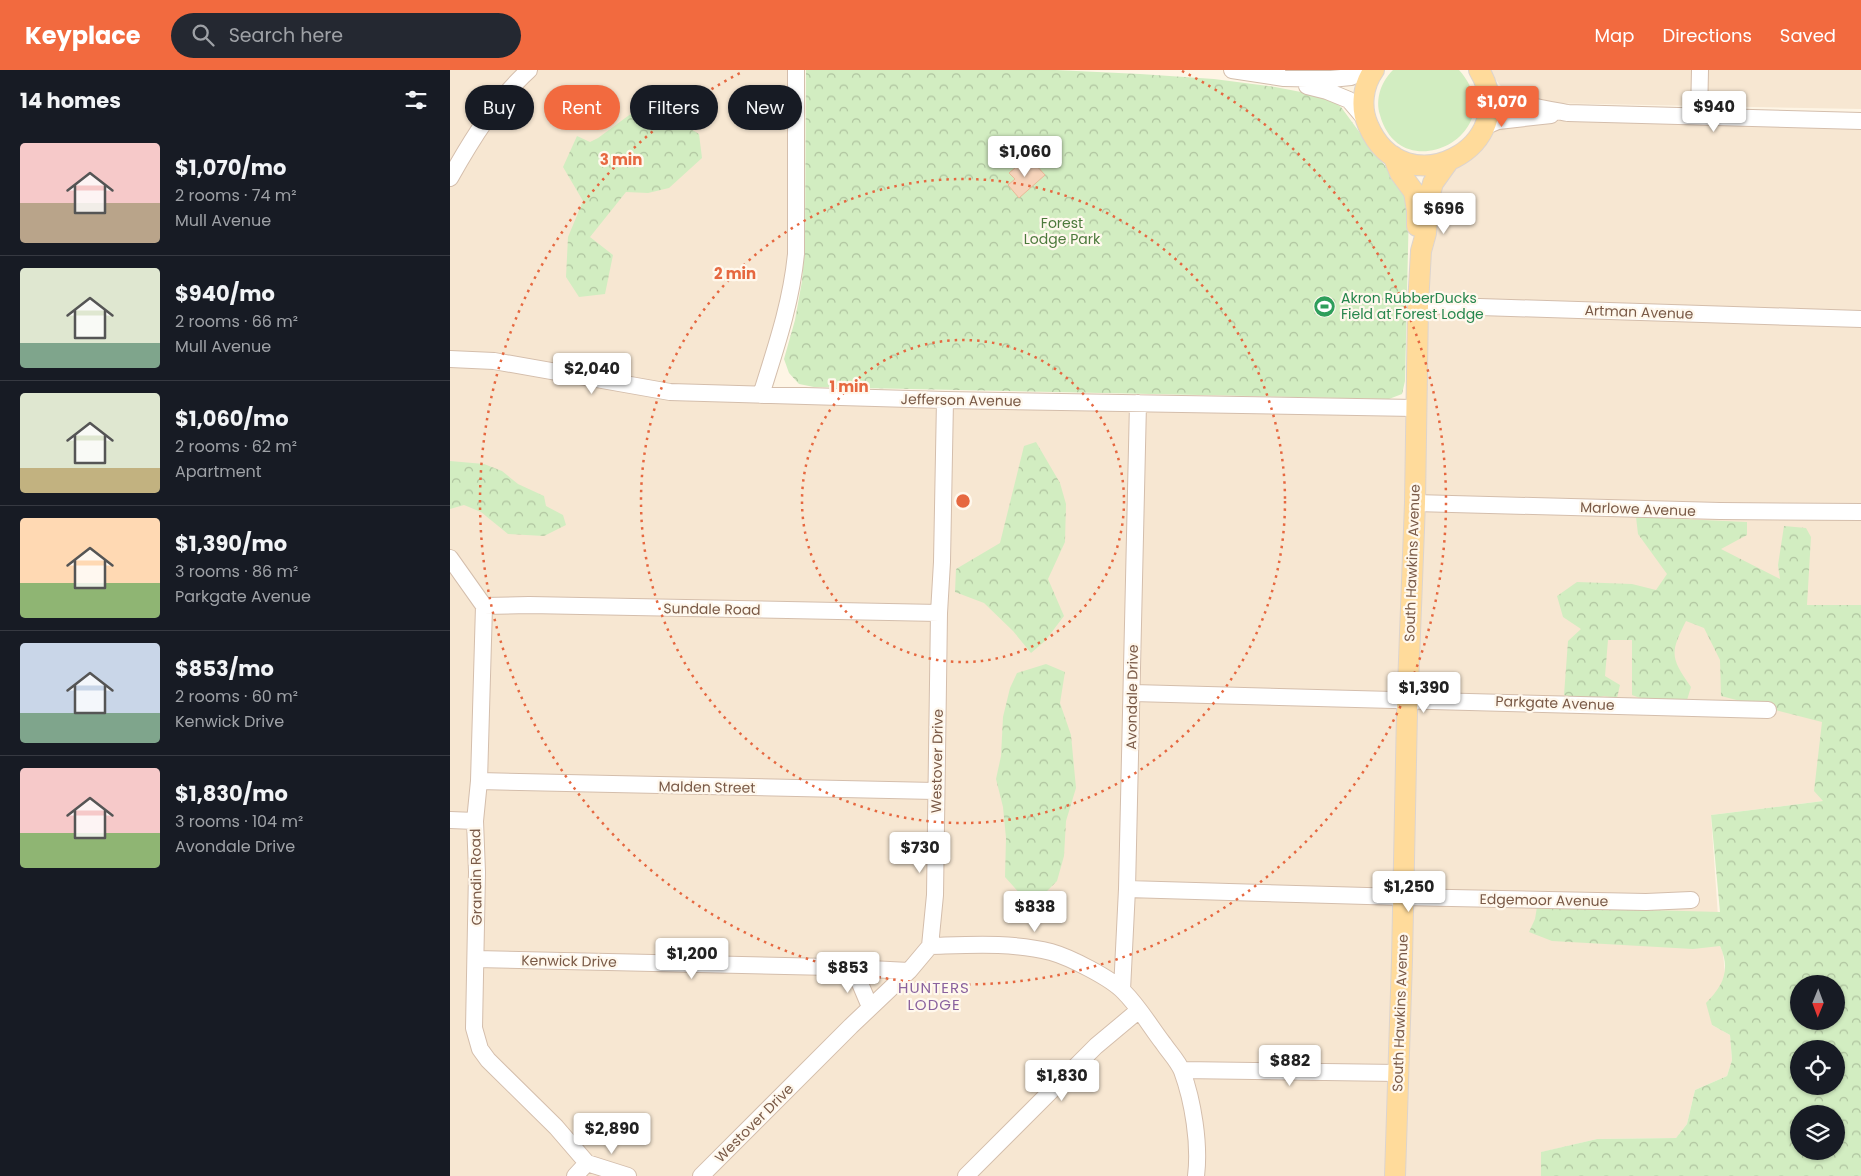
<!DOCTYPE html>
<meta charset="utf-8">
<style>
:root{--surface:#171b24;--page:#242831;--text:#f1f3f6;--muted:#9ea1a6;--line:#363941;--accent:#f26a3f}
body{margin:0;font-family:Poppins,sans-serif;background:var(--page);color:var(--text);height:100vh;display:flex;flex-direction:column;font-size:19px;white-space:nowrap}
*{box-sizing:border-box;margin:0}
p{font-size:16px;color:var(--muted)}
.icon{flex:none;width:28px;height:28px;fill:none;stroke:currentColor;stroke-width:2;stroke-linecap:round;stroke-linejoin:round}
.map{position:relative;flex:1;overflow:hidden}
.details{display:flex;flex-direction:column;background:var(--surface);width:450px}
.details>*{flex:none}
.top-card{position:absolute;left:15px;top:15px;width:475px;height:45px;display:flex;gap:10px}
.needle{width:32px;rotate:181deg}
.controls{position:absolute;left:1340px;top:905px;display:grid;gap:10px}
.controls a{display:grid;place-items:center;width:55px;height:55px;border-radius:50%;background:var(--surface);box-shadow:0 1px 4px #0004;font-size:25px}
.price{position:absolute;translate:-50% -42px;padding:0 11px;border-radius:5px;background:#fff;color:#222;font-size:16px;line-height:32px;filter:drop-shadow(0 1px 2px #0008)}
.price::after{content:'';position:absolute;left:50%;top:30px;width:15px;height:11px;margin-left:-8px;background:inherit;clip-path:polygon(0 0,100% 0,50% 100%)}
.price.active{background:var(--accent);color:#fff}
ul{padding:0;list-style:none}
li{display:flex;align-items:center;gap:15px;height:125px;padding:0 20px}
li+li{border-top:1px solid var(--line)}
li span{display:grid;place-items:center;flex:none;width:140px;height:100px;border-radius:5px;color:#555}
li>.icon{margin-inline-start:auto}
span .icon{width:60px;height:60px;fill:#fffc;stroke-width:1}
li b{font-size:21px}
h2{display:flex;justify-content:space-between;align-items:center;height:60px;padding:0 20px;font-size:21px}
.tag{padding:0 18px;border-radius:22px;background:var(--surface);box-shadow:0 1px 4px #0004;font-size:18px;line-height:45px}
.tag.active{background:var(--accent);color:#fff}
header{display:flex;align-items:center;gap:30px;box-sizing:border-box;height:70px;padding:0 25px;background:var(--accent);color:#fff}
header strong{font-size:24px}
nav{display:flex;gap:28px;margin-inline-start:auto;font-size:18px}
.search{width:350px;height:45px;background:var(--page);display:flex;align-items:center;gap:12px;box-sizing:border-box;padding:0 18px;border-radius:28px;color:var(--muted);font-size:19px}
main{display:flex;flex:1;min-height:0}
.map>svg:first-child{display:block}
.residential{fill:#f7e7d2}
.green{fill:#d2edc1}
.forest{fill:url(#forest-crowns);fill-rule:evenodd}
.building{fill:#f6d3ba;stroke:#eab998}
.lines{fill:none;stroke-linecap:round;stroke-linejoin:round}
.minor-casing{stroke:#d4beac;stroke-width:18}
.major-casing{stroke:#dcd4cf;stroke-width:22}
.minor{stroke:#fff;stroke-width:16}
.major{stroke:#ffdb9b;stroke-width:20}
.ring{fill:none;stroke:#e66840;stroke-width:2.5;stroke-dasharray:2.5 5}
.labels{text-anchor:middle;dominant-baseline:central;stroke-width:4.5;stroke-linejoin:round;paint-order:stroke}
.park-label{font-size:14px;fill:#4c7a3c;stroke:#fff8ed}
.leisure-label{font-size:14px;fill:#27864d;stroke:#fff8ed;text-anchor:start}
.street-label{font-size:14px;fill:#7a5a47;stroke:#fff8ed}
.neighbourhood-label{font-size:15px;letter-spacing:1px;fill:#8a629e;stroke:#fff8ed}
.centre{fill:#e66840;stroke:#fff8ed;stroke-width:2.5}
.ring-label{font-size:15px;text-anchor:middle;font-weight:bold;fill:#e66840;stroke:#fff8ed;stroke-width:4.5;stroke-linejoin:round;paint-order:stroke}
</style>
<header>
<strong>Keyplace</strong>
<div class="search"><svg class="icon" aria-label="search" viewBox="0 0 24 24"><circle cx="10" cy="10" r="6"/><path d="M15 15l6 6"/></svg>Search here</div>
<nav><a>Map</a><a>Directions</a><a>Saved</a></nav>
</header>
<main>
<section class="details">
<h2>14 homes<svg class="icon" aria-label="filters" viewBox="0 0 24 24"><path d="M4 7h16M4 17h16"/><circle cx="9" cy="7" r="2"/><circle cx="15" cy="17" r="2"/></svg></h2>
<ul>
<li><span style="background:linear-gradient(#f6c9c9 60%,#b9a48a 0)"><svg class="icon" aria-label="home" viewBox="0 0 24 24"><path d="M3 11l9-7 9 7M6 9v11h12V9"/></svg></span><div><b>$1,070/mo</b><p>2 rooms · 74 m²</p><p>Mull Avenue</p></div></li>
<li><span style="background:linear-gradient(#dfe7d0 75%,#7fa58c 0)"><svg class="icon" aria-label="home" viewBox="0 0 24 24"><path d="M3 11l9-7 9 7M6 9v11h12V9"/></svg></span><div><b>$940/mo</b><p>2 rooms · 66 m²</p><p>Mull Avenue</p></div></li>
<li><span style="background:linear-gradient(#dfe7d0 75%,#c2b280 0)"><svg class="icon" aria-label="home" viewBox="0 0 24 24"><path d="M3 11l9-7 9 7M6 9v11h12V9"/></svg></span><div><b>$1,060/mo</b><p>2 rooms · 62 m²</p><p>Apartment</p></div></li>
<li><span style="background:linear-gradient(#ffd9b3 65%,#8fb573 0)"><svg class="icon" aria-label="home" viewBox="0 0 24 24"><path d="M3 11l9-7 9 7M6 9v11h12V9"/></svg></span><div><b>$1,390/mo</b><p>3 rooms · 86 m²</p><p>Parkgate Avenue</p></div></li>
<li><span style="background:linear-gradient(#c9d6e8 70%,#7fa58c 0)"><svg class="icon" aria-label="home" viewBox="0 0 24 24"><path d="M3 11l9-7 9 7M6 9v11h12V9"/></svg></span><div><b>$853/mo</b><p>2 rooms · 60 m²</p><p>Kenwick Drive</p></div></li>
<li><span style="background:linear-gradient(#f6c9c9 65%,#8fb573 0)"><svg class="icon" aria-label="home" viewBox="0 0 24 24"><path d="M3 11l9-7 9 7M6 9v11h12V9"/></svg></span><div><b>$1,830/mo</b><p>3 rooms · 104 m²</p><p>Avondale Drive</p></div></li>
</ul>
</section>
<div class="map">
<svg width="1411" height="1106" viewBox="0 0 1411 1106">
<defs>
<pattern id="forest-crowns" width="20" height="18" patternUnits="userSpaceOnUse" patternTransform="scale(1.25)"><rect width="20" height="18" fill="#d2edc1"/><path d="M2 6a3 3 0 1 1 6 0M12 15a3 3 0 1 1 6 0" fill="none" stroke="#afc39f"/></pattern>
</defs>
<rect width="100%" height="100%" fill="#fef5e5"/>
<path class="residential" d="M0 0H73L36 35 0 96Z
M79 0H346V184L311 324 965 334 979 128 1034 57 1118 43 1411 51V575L1373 731 1261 745 1270 876 1273 883 1275 904 1269 920 1262 955 1280 965 1282 990 1277 1006 1245 1020 1237 1054 1226 1068 1147 1069 1092 1082 1091 1106H0V108Z
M1038 0H1411V39L1094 33 1058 25Z"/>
<path class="green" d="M943 0H1009C1065 62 951 122 930 45 925 29 931 12 943 0Z"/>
<path class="forest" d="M356 0H605L690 4 764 9 825 17 877 27 891 37 924 82 956 122 959 136 955 311 952 324 939 329 364 317 349 314 339 303 334 289 345 250 352 211 355 172Z
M209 33 222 48 249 64 252 88 219 118 198 123 176 122 140 167 163 185 155 224 129 227 116 207 118 167 133 131 113 97 127 66 140 72 148 68 182 43Z
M586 372 610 413 616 434 615 472 598 509 614 546 595 571 581 583 563 561 534 533 505 522 506 499 550 473 574 376Z
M0 391 34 394 52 401 68 414 94 426 96 436 113 445 116 455 94 466 58 464 31 442 14 435 0 439Z
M1186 447 1297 452V465L1271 479 1330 509 1328 495 1334 456 1356 458 1361 467 1357 535H1411V1106H1091V1082L1147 1069 1226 1068 1237 1054 1245 1020 1277 1006 1282 990 1280 965 1262 955 1256 933C1273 916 1281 900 1270 876L1243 879 1102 871 1079 862 1085 849 1087 837 1270 842 1261 745 1373 731 1364 721 1372 652 1271 626 1270 590 1254 558 1236 551C1220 583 1220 587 1241 617L1237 630 1217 629 1198 631 1182 625V570H1158L1155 606 1170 615 1167 628 1154 626 1136 630 1114 625 1118 571 1131 559 1113 547 1107 526 1127 512 1182 514 1206 520 1217 504 1188 464ZM1349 914H1386V951H1349ZM1349 979H1386V1016H1349ZM1349 1044H1386V1081H1349Z
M596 594 615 602 610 633 621 665 626 718 616 751 614 786 607 811 595 823 572 826 555 807 556 768 553 737 546 709 551 686 553 647 560 618 567 603Z"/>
<path class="building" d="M572 92 578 99 584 93 595 105 569 128 558 115 565 109 559 103Z"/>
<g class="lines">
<defs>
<path id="minor" d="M782 0 834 8 881 9 901 7 914 0
M857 16 877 21 899 30 916 50
M1038 22C1064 34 1090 38 1118 43L1411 51
M1249 46 1250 0
M1034 57 1048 51 1101 45
M0 108C22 69 46 30 79 0
M968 235 1411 249
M0 289 44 291 220 322 495 330 965 338
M311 325C326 277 341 234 346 184V0
M965 433 1270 441 1411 442
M0 488 34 536 29 711 25 751 27 802 24 958 30 979 38 990 106 1057 137 1093
M34 536 79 535 489 543
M683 623 1318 640
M29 711 485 721
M0 750 25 751
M677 819 952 827 1196 832 1241 830
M480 876C519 875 562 872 601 882 619 887 661 908 674 922 689 937 700 956 713 973 719 982 728 991 732 1001 743 1031 750 1074 746 1106
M26 889 381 897 459 901
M392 898 409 911 420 937
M672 920 677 819 688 333
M732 1000 948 1003
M137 1093 178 1106
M125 1106 137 1093
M251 1106 401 956 459 901 480 876 485 825 489 543 492 492 495 330
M516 1106 646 976 689 940"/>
<path id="major" d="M924 0C913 15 910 37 918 55 954 140 1075 76 1029 0
M943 86 950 103 964 122 967 141V156
M945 1106 952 890 957 642 965 433 968 235 971 181 976 163 979 128 983 113 998 92"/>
</defs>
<use href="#minor" class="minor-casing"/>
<use href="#major" class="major-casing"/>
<use href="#minor" class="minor"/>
<use href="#major" class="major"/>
</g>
<g class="ring">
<circle cx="513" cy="431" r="161"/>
<circle cx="513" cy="431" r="322"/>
<path d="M732 1A483 483 0 1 1 294 1"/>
</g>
<defs>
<symbol id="stadium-disc" viewBox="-11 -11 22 22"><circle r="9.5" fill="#2e9e5b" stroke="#fff8ed"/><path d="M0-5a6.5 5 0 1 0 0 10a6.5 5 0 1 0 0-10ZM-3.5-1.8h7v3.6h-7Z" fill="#fff"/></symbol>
</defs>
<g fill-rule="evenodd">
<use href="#stadium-disc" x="862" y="224" width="25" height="25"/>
</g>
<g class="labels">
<g class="park-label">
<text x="612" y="153">Forest<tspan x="612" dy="16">Lodge Park</tspan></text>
</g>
<g class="leisure-label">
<text x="891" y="228">Akron RubberDucks<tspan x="891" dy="16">Field at Forest Lodge</tspan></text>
</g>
<g class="street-label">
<text transform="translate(1189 242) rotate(2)">Artman Avenue</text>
<text transform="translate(511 330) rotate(1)">Jefferson Avenue</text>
<text transform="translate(1188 439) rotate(2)">Marlowe Avenue</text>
<text transform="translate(962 493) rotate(-88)">South Hawkins Avenue</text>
<text transform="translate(262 539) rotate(1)">Sundale Road</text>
<text transform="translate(682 627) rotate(-89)">Avondale Drive</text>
<text transform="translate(1105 633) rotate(2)">Parkgate Avenue</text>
<text transform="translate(487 691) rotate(-89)">Westover Drive</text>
<text transform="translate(257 717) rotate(1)">Malden Street</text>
<text transform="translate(26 807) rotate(-91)">Grandin Road</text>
<text transform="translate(1094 830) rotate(1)">Edgemoor Avenue</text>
<text transform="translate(119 891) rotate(1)">Kenwick Drive</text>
<text transform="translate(950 943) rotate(-88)">South Hawkins Avenue</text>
<text transform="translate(304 1053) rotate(-45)">Westover Drive</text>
</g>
<g class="neighbourhood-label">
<text x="484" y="917">HUNTERS<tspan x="484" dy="17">LODGE</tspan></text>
</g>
</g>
<circle cx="513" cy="431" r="8" class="centre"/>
<g class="ring-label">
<text x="171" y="95">3 min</text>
<text x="285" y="209">2 min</text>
<text x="399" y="322">1 min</text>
</g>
</svg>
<div class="controls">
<a><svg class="needle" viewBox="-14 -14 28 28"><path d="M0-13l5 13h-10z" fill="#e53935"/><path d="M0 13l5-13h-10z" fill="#9ea1a6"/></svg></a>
<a><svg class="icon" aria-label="locate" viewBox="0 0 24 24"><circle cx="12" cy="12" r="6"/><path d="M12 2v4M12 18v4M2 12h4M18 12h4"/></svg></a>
<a><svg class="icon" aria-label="layers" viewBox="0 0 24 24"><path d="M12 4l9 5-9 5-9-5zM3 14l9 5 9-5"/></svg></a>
</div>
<b class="price active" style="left:1052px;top:58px">$1,070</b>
<b class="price" style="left:1264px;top:63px">$940</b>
<b class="price" style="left:575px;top:108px">$1,060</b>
<b class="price" style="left:994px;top:165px">$696</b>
<b class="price" style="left:142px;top:325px">$2,040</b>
<b class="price" style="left:974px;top:644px">$1,390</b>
<b class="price" style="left:470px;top:804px">$730</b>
<b class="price" style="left:959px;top:843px">$1,250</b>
<b class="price" style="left:585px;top:863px">$838</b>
<b class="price" style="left:242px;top:910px">$1,200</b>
<b class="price" style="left:398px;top:924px">$853</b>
<b class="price" style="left:840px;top:1017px">$882</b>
<b class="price" style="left:612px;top:1032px">$1,830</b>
<b class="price" style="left:162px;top:1085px">$2,890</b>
<div class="top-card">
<a class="tag">Buy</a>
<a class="tag active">Rent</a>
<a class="tag">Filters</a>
<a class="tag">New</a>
</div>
</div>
</main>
